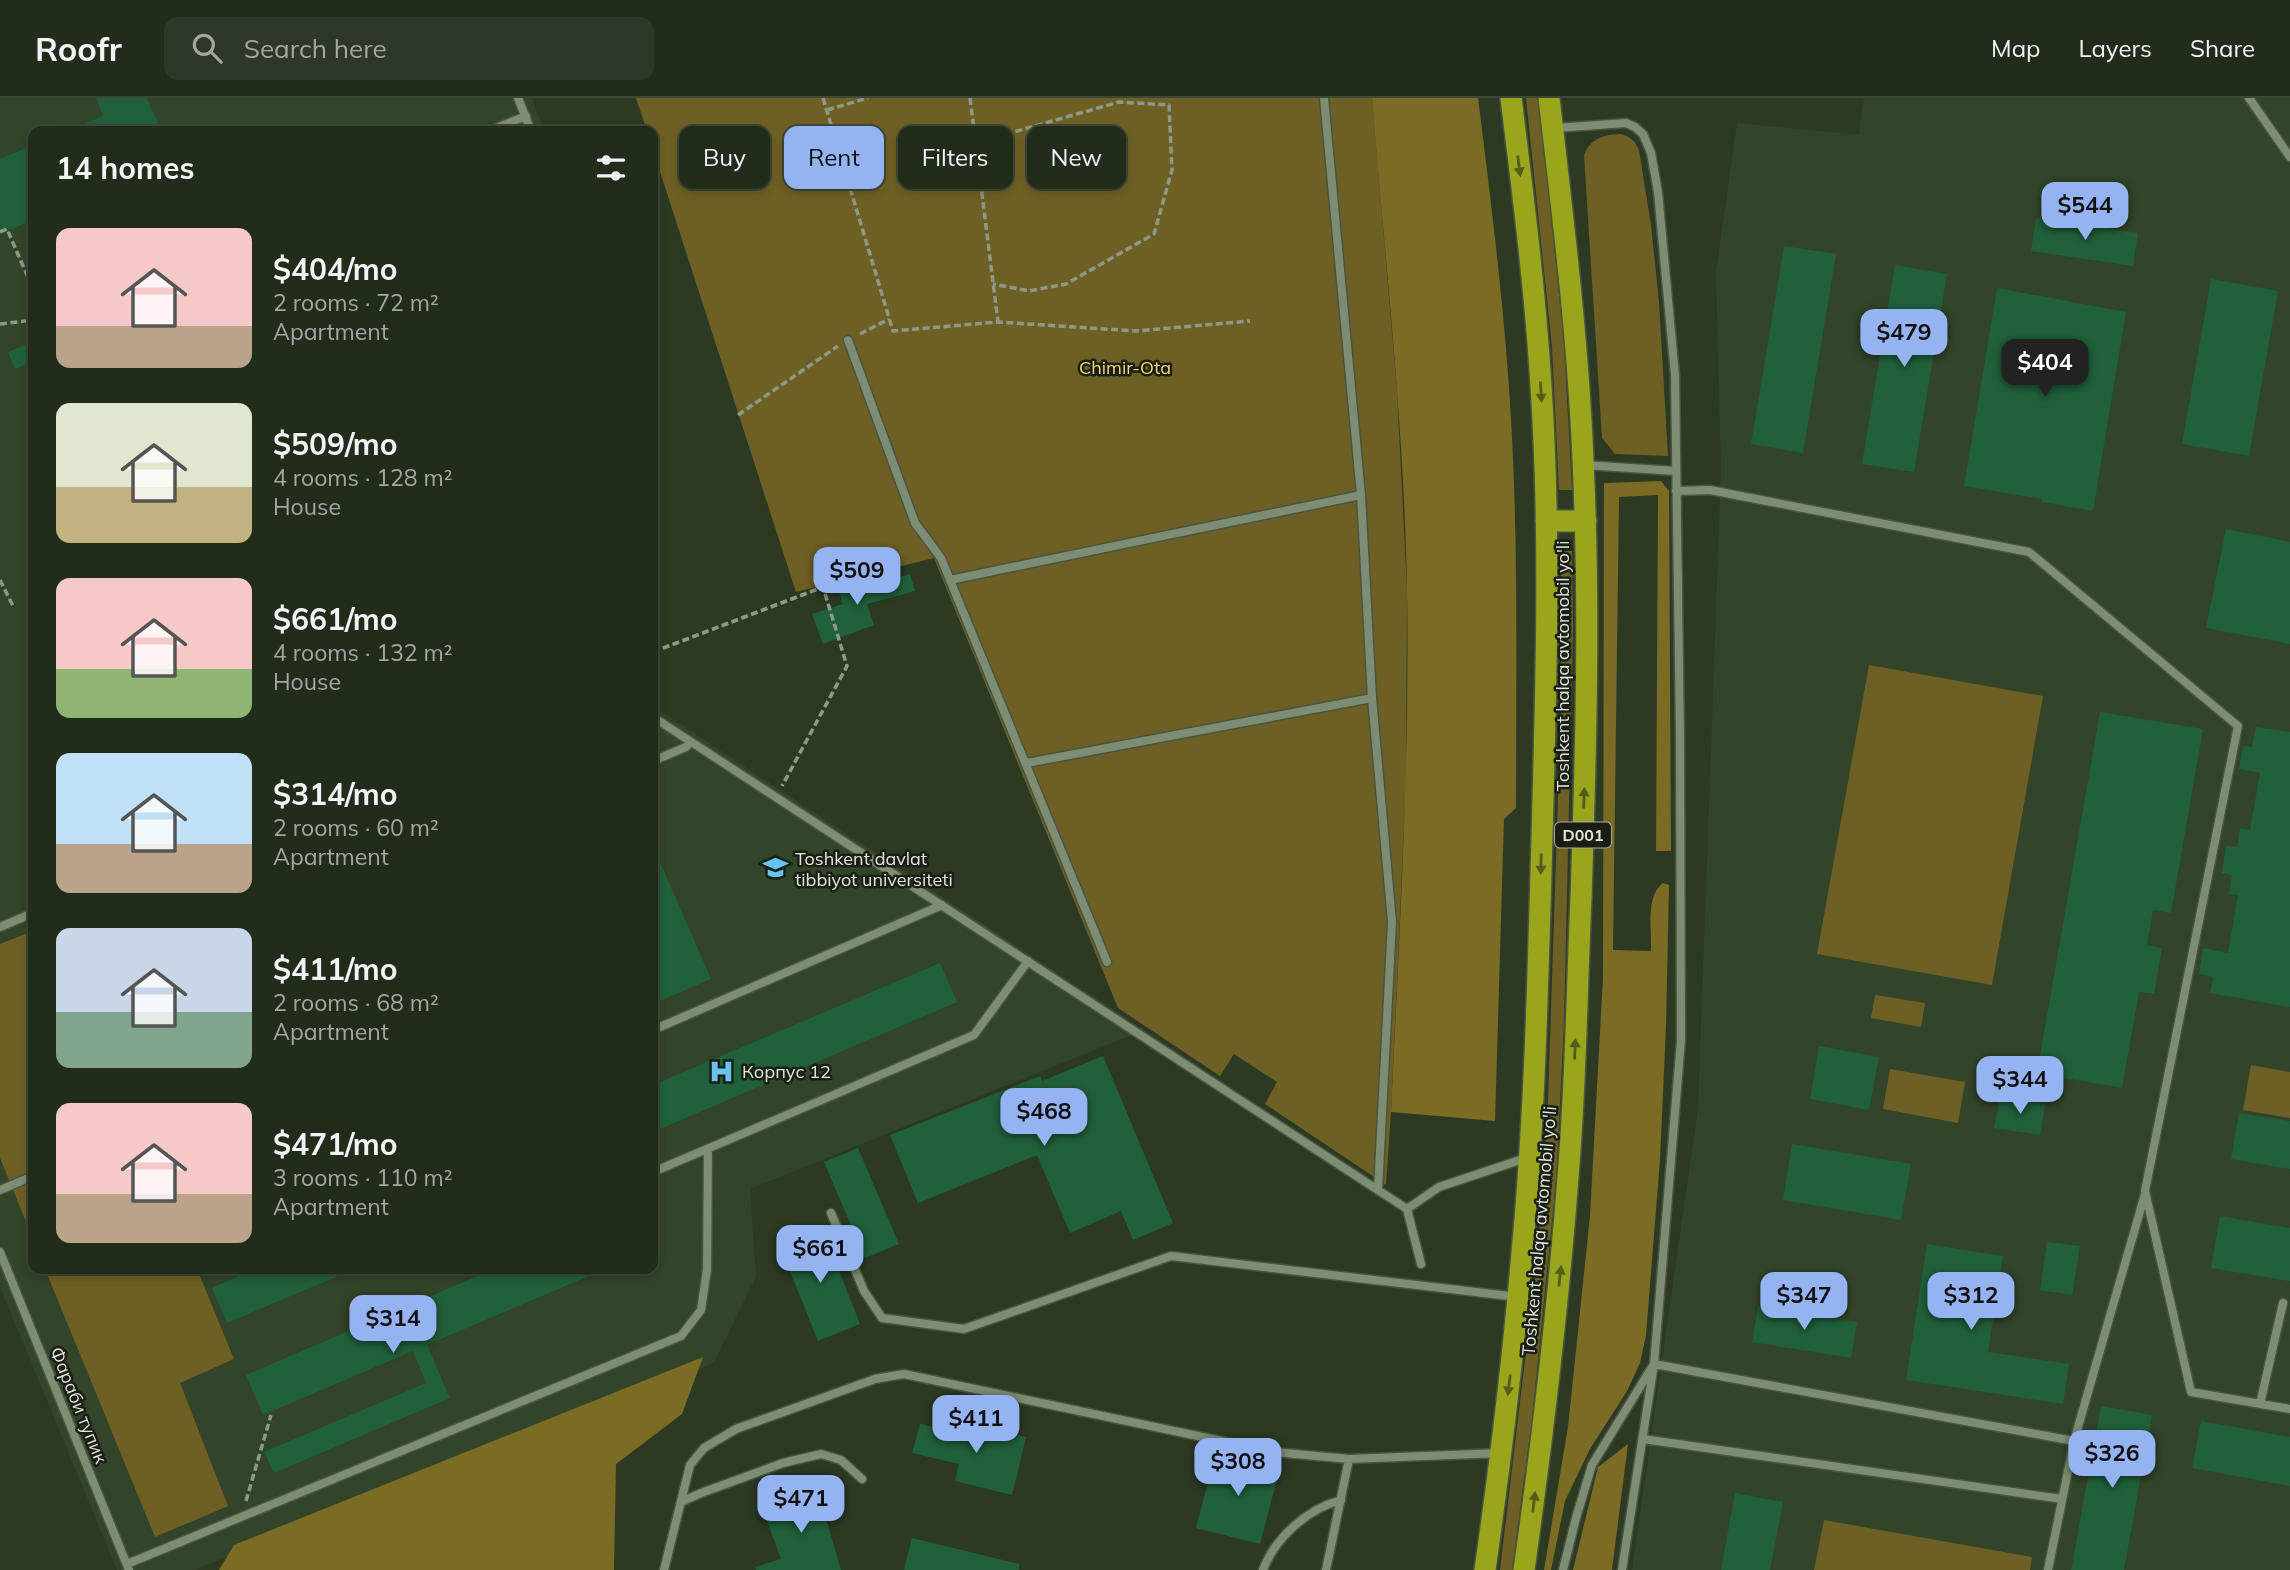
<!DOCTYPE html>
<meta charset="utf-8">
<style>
:root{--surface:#212c1b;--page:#2d3828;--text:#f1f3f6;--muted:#a2a7a3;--line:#3e483a;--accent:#95b2f1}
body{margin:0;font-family:Mulish,sans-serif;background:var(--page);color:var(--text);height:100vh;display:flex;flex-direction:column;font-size:26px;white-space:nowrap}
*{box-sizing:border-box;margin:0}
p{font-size:23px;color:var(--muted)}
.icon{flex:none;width:38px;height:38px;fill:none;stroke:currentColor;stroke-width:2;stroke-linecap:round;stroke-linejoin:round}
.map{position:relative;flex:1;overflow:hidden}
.drawer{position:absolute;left:28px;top:28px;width:630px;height:1148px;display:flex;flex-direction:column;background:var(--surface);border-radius:14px;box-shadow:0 4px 10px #0003,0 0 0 2px var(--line)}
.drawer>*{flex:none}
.banner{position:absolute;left:679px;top:28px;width:665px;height:63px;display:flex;gap:14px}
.price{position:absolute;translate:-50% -60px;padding:0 16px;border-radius:14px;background:var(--accent);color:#111;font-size:23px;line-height:46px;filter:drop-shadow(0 2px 4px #0008)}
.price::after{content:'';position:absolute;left:50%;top:42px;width:21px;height:16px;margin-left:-10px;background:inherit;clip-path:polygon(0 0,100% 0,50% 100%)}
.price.active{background:#222;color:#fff}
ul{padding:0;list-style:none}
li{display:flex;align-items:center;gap:21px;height:175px;padding:0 28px}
li span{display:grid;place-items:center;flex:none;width:196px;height:140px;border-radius:14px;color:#555}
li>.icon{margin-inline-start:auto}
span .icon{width:84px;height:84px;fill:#fffc;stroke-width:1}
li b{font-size:30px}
h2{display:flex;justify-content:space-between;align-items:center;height:84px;padding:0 28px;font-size:30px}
.tag{padding:0 24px;border-radius:14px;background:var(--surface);box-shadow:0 4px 10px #0003,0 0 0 2px var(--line);font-size:24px;line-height:63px}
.tag.active{background:var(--accent);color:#111}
header{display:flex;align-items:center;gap:42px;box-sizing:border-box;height:98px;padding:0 35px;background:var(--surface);border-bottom:2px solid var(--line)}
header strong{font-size:33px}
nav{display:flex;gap:38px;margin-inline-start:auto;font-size:24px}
.search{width:490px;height:63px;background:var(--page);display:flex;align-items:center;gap:18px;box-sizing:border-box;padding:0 24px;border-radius:14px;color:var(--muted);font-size:26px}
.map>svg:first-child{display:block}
.built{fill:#324429}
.green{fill:#6e6024}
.forest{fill:#7b6b24}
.building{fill:#20613b}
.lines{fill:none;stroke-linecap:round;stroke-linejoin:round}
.lane-casing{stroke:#495441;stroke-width:11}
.highway-casing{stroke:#495441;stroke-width:24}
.path{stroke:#8d9987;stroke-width:3.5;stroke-dasharray:7 3.5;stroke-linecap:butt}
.lane{stroke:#7d8d74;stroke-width:8}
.highway{stroke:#99a61b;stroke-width:21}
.oneway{fill:#535c18}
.labels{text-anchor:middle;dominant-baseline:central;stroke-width:5;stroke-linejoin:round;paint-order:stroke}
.shield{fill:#191f15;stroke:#a3ab9e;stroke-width:2}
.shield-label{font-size:16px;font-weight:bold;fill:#dee7d9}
.park-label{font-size:18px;fill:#f0d976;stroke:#191f15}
.street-label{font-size:18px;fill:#dee7d9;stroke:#191f15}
.poi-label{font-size:18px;fill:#dee7d9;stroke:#191f15;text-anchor:start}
</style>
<header>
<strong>Roofr</strong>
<div class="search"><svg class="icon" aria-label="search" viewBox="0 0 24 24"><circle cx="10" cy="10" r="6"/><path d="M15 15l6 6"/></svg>Search here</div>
<nav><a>Map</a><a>Layers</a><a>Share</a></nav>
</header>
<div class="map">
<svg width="2290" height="1472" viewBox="0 0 2290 1472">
<rect width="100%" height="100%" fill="#2c3a24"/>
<path class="built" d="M0 0H532L544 33H33V1171H653V608L1144 932 750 1091 756 1178 714 1265 194 1472H117L0 1189Z
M1864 0H2290V1472H1632L1698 1011 1721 373 1716 174 1737 25 1859 37Z"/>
<path class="green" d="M636 0H1372L1397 293 1407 490 1406 683 1391 1014 1386 1087 1265 1006 1277 984 1234 956 1220 978 1118 910 934 460 796 494 653 52V33H647Z
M1526 0H1539L1564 246 1572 392H1559L1552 248Z
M1621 36C1630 39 1635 42 1639 52L1651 127 1659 204 1668 358 1615 356 1602 340 1584 57C1591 40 1603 37 1621 36Z
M1561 453H1572L1573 531 1564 925 1556 1083 1532 1321 1512 1472H1500L1537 1162 1548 1004 1561 610Z
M1869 567 2043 598 1992 887 1817 856Z
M33 833V1141L0 1060V846Z
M1875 897 1925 905 1921 929 1871 920Z
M2251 967 2290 974V1020L2243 1012Z
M1890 971 1965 984 1958 1025 1883 1011Z
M45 1171H197L234 1261 180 1285 228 1408 155 1439Z
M1824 1422 2032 1459 2030 1472H1814Z"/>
<path class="forest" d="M1372 0H1478C1493 119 1508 239 1513 360 1518 476 1516 593 1516 710L1504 721 1495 1023 1391 1014C1399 839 1410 665 1407 490 1404 327 1385 163 1372 0Z
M1661 383 1669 393 1671 753H1656L1658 397 1619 399 1613 852 1651 853C1652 833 1645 798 1663 785L1669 787 1666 928 1660 1062 1646 1237 1640 1265 1627 1293 1590 1351 1565 1403 1551 1472H1544L1568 1329 1590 1118 1603 879 1604 385Z
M703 1259 682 1316 616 1366 614 1472H219L234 1447Z
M1628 1346 1612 1472H1573L1598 1369Z"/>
<path class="building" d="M96 0H147L161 33H67L103 18Z
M33 47V122L0 136V61Z
M2036 120 2138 135 2133 168 2031 153Z
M1784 148 1836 156 1803 355 1751 346Z
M1895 167 1947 176 1914 374 1862 366Z
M2211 181 2278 193 2249 358 2182 346Z
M1997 190 2126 214 2093 413 2042 404V401L1964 388Z
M33 244V263L15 271 8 254Z
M2226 431 2290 444V546L2206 530Z
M910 476 915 493 867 506 874 527 823 546 812 516 843 506 837 489 857 482 860 490Z
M2100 614 2203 631 2171 815 2153 812 2147 847 2162 850 2154 896 2139 894 2122 990 2037 975Z
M2256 629 2290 634V909L2210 895 2213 879 2199 876 2203 850 2228 855 2238 797 2229 796 2232 777 2222 775 2226 748 2237 749 2240 731 2250 732 2260 675 2239 671 2243 648 2252 649Z
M653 748 711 881 653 906Z
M940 865 957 904 653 1034V987Z
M1819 948 1879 959 1869 1012 1810 1001Z
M1103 958 1173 1125 1133 1142 1121 1113 1070 1135 1037 1057 918 1105 890 1037 1040 978 1042 983Z
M2000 999 2045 1006 2040 1037 1994 1030Z
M2239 1015 2290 1023V1071L2231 1061Z
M1792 1046 1911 1066 1901 1122 1783 1102Z
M858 1050 899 1146 865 1160 824 1064Z
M2220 1118 2290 1130V1183L2211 1170Z
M823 1132 860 1226 818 1243 780 1148Z
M2047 1144 2080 1148 2072 1197 2040 1192Z
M1927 1146 2003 1158 1988 1254 2069 1266 2063 1306 1906 1282Z
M255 1171H355L227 1225 212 1190Z
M494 1171H605L427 1247 450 1300 274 1375 264 1354 426 1285 413 1253 263 1317 246 1277Z
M1758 1208 1857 1224 1851 1260 1752 1244Z
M2101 1308 2152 1317 2124 1472H2071Z
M2201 1323 2290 1339V1388L2192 1370Z
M969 1325 1026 1339 1012 1397 955 1383 959 1366 912 1355 920 1326 966 1337Z
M1216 1354 1280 1370 1260 1446 1196 1430Z
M818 1393 841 1472H756L755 1469 781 1461 762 1409 780 1404 779 1399 795 1395 796 1399Z
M1735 1395 1783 1404 1770 1472H1721Z
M912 1440 1019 1466V1472H904Z"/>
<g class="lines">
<defs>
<path id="lane" d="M518 0 531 33
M1324 0 1361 397 1372 600 1392 824 1378 1092
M2249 0 2290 59
M1555 30 1626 25 1635 29 1643 36 1651 55 1658 94 1675 277 1680 640 1681 942 1654 1266 1592 1367 1576 1420 1563 1472
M489 33 526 18
M848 242 915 425 941 460 1107 864
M1584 367 1676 373
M1676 393 1710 392 2029 454 2238 628 2145 1093 2191 1294 2290 1311
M950 482 1361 397
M653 619 1407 1111 1421 1166
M653 663 686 649 691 644
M1027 665 1372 600
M0 829 33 815
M653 932 942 807
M653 1074 974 937 1028 863
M0 1092 33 1078
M1407 1111 1439 1089 1529 1059
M831 1115 864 1193 882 1220 964 1231 1171 1158 1518 1199
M0 1154 129 1472
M2260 1306 2283 1205
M1643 1341 2062 1401
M681 1404 701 1395 783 1365 821 1356 841 1362 862 1381
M127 1466 681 1238 701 1212 707 1172 708 1051
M664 1472 690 1367 704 1350 736 1331 875 1281 904 1276 1274 1354 1349 1361 1501 1355
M1263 1472C1275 1440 1307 1411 1341 1402
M1326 1472 1349 1361
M1622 1472 1654 1266 2074 1343
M2048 1472 2074 1343 2145 1096"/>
<path id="highway" d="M1546 423H1586
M1485 1472C1500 1367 1513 1261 1522 1155 1535 1017 1538 878 1542 740 1546 590 1551 438 1541 288 1535 191 1523 96 1511 0
M1524 1472C1543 1337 1559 1202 1569 1066 1576 978 1577 888 1581 800 1586 654 1590 508 1583 362 1578 241 1563 120 1549 0"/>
</defs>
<use href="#lane" class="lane-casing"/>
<use href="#highway" class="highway-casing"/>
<path class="path" d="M823 0 893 233 998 224 1136 233 1250 223
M970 0 998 224
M827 12 868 0
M975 45 1119 4 1169 7 1172 72 1154 136 1066 186 1029 193 993 186
M0 134 7 131 33 191
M0 226 33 222
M860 236 889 221
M738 317 838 248
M0 482 14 510
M653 554 823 489 847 568 782 688
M246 1403 271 1317"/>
<use href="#lane" class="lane"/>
<use href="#highway" class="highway"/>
</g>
<defs><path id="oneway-solid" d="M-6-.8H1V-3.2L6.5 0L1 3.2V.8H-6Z" transform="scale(1.75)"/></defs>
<g class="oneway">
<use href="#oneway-solid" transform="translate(1519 68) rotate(83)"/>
<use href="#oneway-solid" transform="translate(1541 294) rotate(87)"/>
<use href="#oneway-solid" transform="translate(1584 700) rotate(-88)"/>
<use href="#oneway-solid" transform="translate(1541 766) rotate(91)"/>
<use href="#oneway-solid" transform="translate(1575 951) rotate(-88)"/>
<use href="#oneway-solid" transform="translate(1560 1178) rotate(-84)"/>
<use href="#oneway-solid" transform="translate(1509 1287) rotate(97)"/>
<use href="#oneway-solid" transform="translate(1534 1404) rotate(-83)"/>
</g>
<defs>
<symbol id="university-bare" viewBox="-9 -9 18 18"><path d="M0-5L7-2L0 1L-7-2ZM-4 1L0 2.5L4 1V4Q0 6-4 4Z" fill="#67c4f0" stroke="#191f15" stroke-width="2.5" paint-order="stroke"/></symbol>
<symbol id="hospital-bare" viewBox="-9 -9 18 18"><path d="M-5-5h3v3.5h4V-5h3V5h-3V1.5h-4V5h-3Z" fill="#67c4f0" stroke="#191f15" stroke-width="2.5" paint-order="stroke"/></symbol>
</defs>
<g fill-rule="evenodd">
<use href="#university-bare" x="758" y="752" width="35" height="35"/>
<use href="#hospital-bare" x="704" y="956" width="35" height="35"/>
</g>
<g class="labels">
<rect class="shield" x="1555" y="724.5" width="56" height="25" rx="5"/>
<g class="shield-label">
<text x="1583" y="737">D001</text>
</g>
<g class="park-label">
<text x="1125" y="269">Chimir-Ota</text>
</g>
<g class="street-label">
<text transform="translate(1562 568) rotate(-90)">Toshkent halqa avtomobil yo'li</text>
<text transform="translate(1539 1133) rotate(-85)">Toshkent halqa avtomobil yo'li</text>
<text transform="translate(79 1307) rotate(68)">Фараби тупик</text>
</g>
<g class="poi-label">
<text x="795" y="760">Toshkent davlat<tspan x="795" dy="21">tibbiyot universiteti</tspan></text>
<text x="742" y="973">Корпус 12</text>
</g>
</g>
</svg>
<b class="price" style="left:2085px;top:144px">$544</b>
<b class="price" style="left:1904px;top:271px">$479</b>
<b class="price active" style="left:2045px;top:301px">$404</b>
<b class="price" style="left:857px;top:509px">$509</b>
<b class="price" style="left:2020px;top:1018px">$344</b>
<b class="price" style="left:1044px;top:1050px">$468</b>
<b class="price" style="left:820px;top:1187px">$661</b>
<b class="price" style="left:1804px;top:1234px">$347</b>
<b class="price" style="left:1971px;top:1234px">$312</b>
<b class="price" style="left:393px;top:1257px">$314</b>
<b class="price" style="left:976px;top:1357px">$411</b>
<b class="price" style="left:2112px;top:1392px">$326</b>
<b class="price" style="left:1238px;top:1400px">$308</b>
<b class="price" style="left:801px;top:1437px">$471</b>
<div class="banner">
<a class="tag">Buy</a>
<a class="tag active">Rent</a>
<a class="tag">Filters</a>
<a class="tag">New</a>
</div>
<section class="drawer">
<h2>14 homes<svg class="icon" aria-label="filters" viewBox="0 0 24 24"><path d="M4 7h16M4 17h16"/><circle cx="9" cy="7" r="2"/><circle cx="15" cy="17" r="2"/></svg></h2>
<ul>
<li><span style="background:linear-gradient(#f6c9c9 70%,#b9a48a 0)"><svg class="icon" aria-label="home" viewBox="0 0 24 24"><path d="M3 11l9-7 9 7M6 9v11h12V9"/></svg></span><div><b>$404/mo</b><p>2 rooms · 72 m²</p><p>Apartment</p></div></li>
<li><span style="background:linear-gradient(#dfe7d0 60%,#c2b280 0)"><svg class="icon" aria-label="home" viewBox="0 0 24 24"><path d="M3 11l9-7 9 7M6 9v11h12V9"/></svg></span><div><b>$509/mo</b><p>4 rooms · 128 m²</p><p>House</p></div></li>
<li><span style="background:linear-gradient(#f6c9c9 65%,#8fb573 0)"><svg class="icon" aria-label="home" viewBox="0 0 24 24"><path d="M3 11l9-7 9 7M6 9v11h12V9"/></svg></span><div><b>$661/mo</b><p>4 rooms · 132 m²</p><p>House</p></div></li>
<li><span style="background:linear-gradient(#bfe0f5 65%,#b9a48a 0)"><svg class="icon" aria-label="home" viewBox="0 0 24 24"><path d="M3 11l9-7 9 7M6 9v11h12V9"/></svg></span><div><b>$314/mo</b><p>2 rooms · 60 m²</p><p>Apartment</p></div></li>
<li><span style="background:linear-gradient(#c9d6e8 60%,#7fa58c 0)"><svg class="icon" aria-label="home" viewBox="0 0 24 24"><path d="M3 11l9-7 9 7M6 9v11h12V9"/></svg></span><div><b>$411/mo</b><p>2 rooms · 68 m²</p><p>Apartment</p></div></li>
<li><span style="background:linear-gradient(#f6c9c9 65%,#b9a48a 0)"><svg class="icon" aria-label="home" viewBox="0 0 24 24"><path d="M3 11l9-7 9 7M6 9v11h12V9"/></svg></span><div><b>$471/mo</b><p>3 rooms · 110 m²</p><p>Apartment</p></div></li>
</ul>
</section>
</div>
